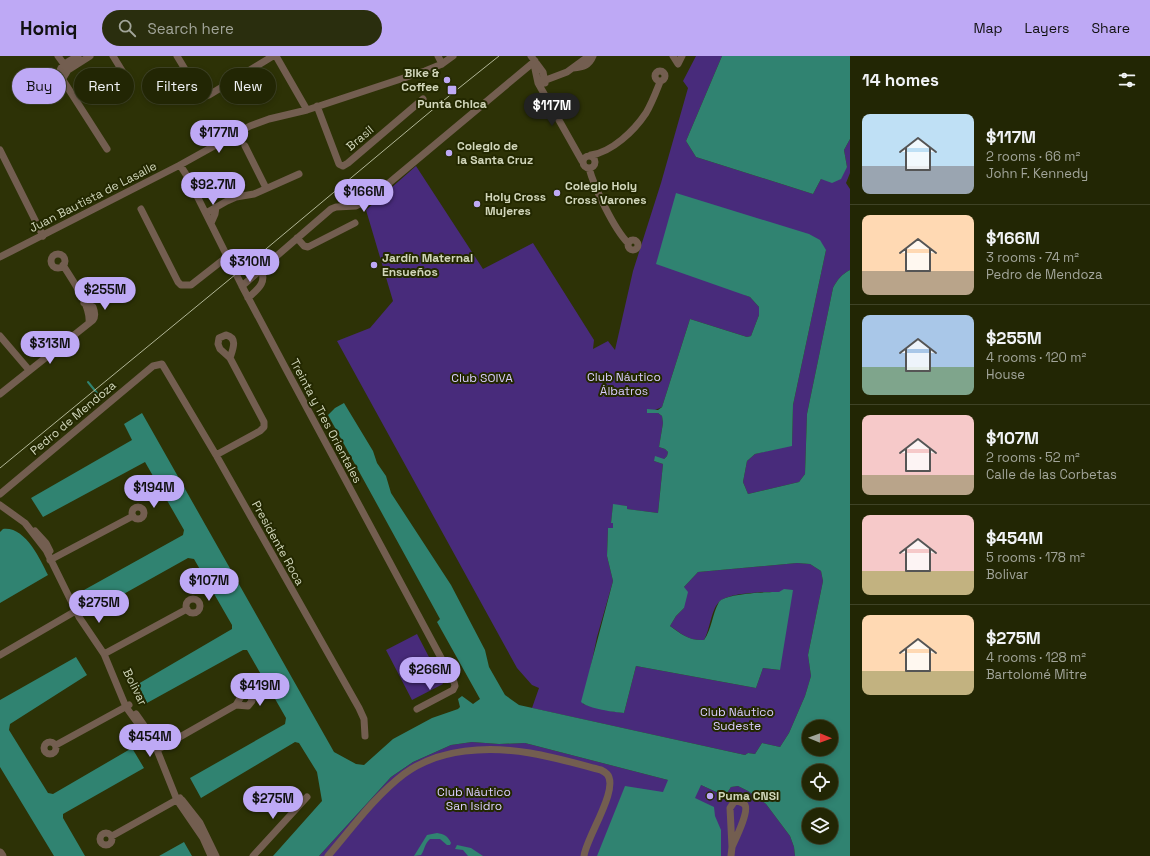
<!DOCTYPE html>
<meta charset="utf-8">
<style>
:root{--surface:#222604;--page:#2a2e0e;--text:#f1f3f6;--muted:#a2a59a;--line:#3f4326;--accent:#bea9f5}
body{margin:0;font-family:"Space Grotesk",sans-serif;background:var(--page);color:var(--text);height:100vh;display:flex;flex-direction:column;font-size:15px;white-space:nowrap}
*{box-sizing:border-box;margin:0}
p{font-size:13px;color:var(--muted)}
.icon{flex:none;width:22px;height:22px;fill:none;stroke:currentColor;stroke-width:2;stroke-linecap:round;stroke-linejoin:round}
.map{position:relative;flex:1;overflow:hidden}
.details{display:flex;flex-direction:column;background:var(--surface);width:300px}
.details>*{flex:none}
.banner{position:absolute;left:12px;top:12px;width:380px;height:36px;display:flex;gap:8px}
.needle{width:26px;rotate:91deg}
.fabs{position:absolute;left:802px;top:664px;display:grid;gap:8px}
.fabs a{display:grid;place-items:center;width:36px;height:36px;border-radius:50%;background:var(--surface);box-shadow:0 2px 6px #0003,0 0 0 1px var(--line);font-size:20px}
.price{position:absolute;translate:-50% -34px;padding:0 9px;border-radius:14px;background:var(--accent);color:#111;font-size:13px;line-height:26px;filter:drop-shadow(0 1px 2px #0008)}
.price::after{content:'';position:absolute;left:50%;top:24px;width:12px;height:9px;margin-left:-6px;background:inherit;clip-path:polygon(0 0,100% 0,50% 100%)}
.price.active{background:#222;color:#fff}
ul{padding:0;list-style:none}
li{display:flex;align-items:center;gap:12px;height:100px;padding:0 12px}
li+li{border-top:1px solid var(--line)}
li span{display:grid;place-items:center;flex:none;width:112px;height:80px;border-radius:8px;color:#555}
li>.icon{margin-inline-start:auto}
span .icon{width:48px;height:48px;fill:#fffc;stroke-width:1}
li b{font-size:17px}
h2{display:flex;justify-content:space-between;align-items:center;height:48px;padding:0 12px;font-size:17px}
.pill{padding:0 14px;border-radius:18px;background:var(--surface);box-shadow:0 2px 6px #0003,0 0 0 1px var(--line);font-size:14px;line-height:36px}
.pill.active{background:var(--accent);color:#111}
header{display:flex;align-items:center;gap:24px;box-sizing:border-box;height:56px;padding:0 20px;background:var(--accent);color:#111}
header strong{font-size:19px}
nav{display:flex;gap:22px;margin-inline-start:auto;font-size:14px}
.search{width:280px;height:36px;background:var(--page);display:flex;align-items:center;gap:10px;box-sizing:border-box;padding:0 14px;border-radius:22px;color:var(--muted);font-size:15px}
main{display:flex;flex:1;min-height:0}
.map>svg:first-child{display:block}
.green{fill:#482b7b}
.water{fill:#308371;fill-rule:evenodd}
.lines{fill:none;stroke-linecap:round;stroke-linejoin:round}
.stream{stroke:#308371;stroke-width:2}
.minor{stroke:#735e50;stroke-width:7}
.tertiary{stroke:#735e50;stroke-width:9}
.tram{stroke:#b1b696;stroke-width:1}
.poi-dot{fill:#bea9f5;stroke:#232800;stroke-width:1.5}
.labels{text-anchor:middle;dominant-baseline:central;stroke-width:4;stroke-linejoin:round;paint-order:stroke}
.poi-label{font-size:12px;font-weight:bold;fill:#d1d6ba;stroke:#232800;text-anchor:start}
.street-label{font-size:12px;fill:#d1d6ba;stroke:#232800}
.park-label{font-size:12px;fill:#d9cdfe;stroke:#232800}
</style>
<header>
<strong>Homiq</strong>
<div class="search"><svg class="icon" aria-label="search" viewBox="0 0 24 24"><circle cx="10" cy="10" r="6"/><path d="M15 15l6 6"/></svg>Search here</div>
<nav><a>Map</a><a>Layers</a><a>Share</a></nav>
</header>
<main>
<div class="map">
<svg width="850" height="800" viewBox="0 0 850 800">
<rect width="100%" height="100%" fill="#2d3206"/>
<path class="green" d="M696 0H722L686 85 696 101 813 138 821 123 847 111 844 94 850 83V117L846 127 850 133V214C842 218 837 224 833 232L807 358 805 418 799 426 748 438 743 426 747 405 755 398 792 389 793 349 826 194 745 239 750 241 759 251V259L751 280 747 281 690 263 662 351 648 357H658L662 360 663 367 659 391 665 393 668 396 667 400 664 403 654 405 663 408 658 457 626 453 627 450 613 449 611 467H613V472H608L607 500 613 525 597 581 583 648 610 655 624 657 636 610 756 632 763 612 780 614 779 536C765 536 729 536 719 546 711 554 710 574 704 584 688 585 682 578 670 570L676 560 684 552V531L698 516 797 507 810 508 821 515 823 525 808 599 811 620 805 640 789 677 780 691 762 687 755 698 748 697 745 699 532 652 539 632 532 629 517 612 337 285 370 272 393 245 366 154 416 110 483 213 533 187 594 284 593 293 608 285 615 294 633 215 661 127 688 32 683 25Z
M417 578 443 628 412 644 386 594Z
M472 686 499 688 525 687 668 724 701 729 725 740 731 731 738 730 748 735 766 748 790 780 794 791 795 800H319L391 721 413 706 451 689Z"/>
<path class="water" d="M722 0H850V83L844 94 847 111 841 123 832 127 821 123 813 138 696 101 686 85Z
M676 137 809 178 820 184 826 194 793 349 792 390 755 398 747 405 743 426 748 438 799 426 805 418 807 358 833 232C837 224 842 218 850 214V800H795L794 791 790 780 766 748 748 735 738 730 731 731 725 740 701 729 695 742 714 751 715 760 721 774V800H597L625 730 663 736 668 724 525 687 499 688 472 686 451 689 413 706 391 721 319 800H273L322 745 317 716 299 687 295 686 201 742 190 722 285 668 286 662 247 594H243L147 647 138 628 232 573V569L194 503 188 502 95 554 84 534 183 479 184 474 145 406 43 461 31 442 132 384 124 368 142 357 334 696 356 708 364 709 393 683 432 662 458 653 460 651 458 643 462 640 473 648 480 643 437 566 440 563 328 359 335 352 344 347 373 395 377 407 386 420 391 437 451 529 485 594 489 611 505 639 519 649 745 699 748 697 755 698 762 687 780 691 789 677 805 640 811 620 808 599 823 525 821 515 810 508 797 507 698 516 684 531 688 536 684 552 676 560 670 570C681 578 689 585 704 584 712 573 712 558 719 546 725 537 768 536 779 536L784 533 793 534 780 614 763 612 756 632 636 610 624 657C614 656 589 653 581 646L613 525 607 500 608 472H613V467H611L613 448 627 450V453L658 457 663 408 654 405 655 400 664 403 667 400 668 396 665 393 659 391 663 367 662 360 658 357H647V353L658 354 662 351 690 263 747 281 751 280 759 259V251L750 241 656 208ZM809 671H831V693H809ZM809 715H831V737H809ZM809 759H831V781H809Z
M3 473C25 470 40 503 48 519L0 547V476Z
M76 601 87 619 10 668 9 674 48 737 53 738 132 692 144 712 63 758V762L85 800H54L0 711V644Z
M437 777C444 778 448 780 451 787L450 789H447L440 783H430C424 788 425 794 421 799L414 800 427 779Z
M184 786 192 800H159Z
M457 789 471 792 483 800H468L463 794 455 793Z"/>
<g class="lines">
<path class="stream" d="M88 326 101 342"/>
<path class="minor" d="M58 0 66 11
M78 0C70 5 60 8 59 18L107 93
M113 0 129 26
M177 0 200 38 203 41 209 39 273 0
M276 0 307 54
M438 0 442 8
M531 0 543 16 545 27
M673 0 678 8 682 0
M535 5V13L538 27 582 105
M573 12C583 11 589 10 593 0
M655 20a5 5 0 1 1 10 0a5 5 0 1 1-10 0Z
M62 24 68 14 90 0
M538 27 567 16 589 0
M317 50 339 108 343 110 348 107 423 43
M245 90 266 132
M0 94 43 180
M591 99C612 96 634 75 646 57 652 47 656 36 660 26
M583 106a6 6 0 1 1 12 0a6 6 0 1 1-12 0Z
M180 109 187 120 242 230 286 313 454 626 455 630 453 634 417 653
M589 112C594 131 614 173 628 187
M141 153 178 226 181 229H191L228 200
M206 157 227 145 236 141 254 138 299 118
M211 167 215 158 216 151
M297 182 304 190 308 191 355 167
M628 189a5 5 0 1 1 10 0a5 5 0 1 1-10 0Z
M51 205a7 7 0 1 1 14 0a7 7 0 1 1-14 0Z
M0 201 180 109 250 70 269 63 307 54 425 15 442 8 453 0
M63 209C72 224 91 249 89 267
M242 230 331 153 336 151 356 150 371 142 535 5
M248 242C258 233 267 227 261 213
M226 279C238 282 233 293 230 302L220 293 218 288 219 282Z
M0 280 29 314
M0 338 93 264C96 260 95 256 93 251L84 247
M216 399 260 375 264 371V366L230 302
M0 438 153 310 162 308 216 399 359 652 364 663 365 680
M0 449 25 467 46 494 79 561 104 598 126 651 157 694 177 744 203 782 211 800
M132 457a6 6 0 1 1 12 0a6 6 0 1 1-12 0Z
M35 475 46 487 50 495
M50 504 133 460
M186 550a7 7 0 1 1 14 0a7 7 0 1 1-14 0Z
M104 598 187 553
M0 599 79 553
M136 658 155 685
M44 692a6 6 0 1 1 12 0a6 6 0 1 1-12 0Z
M56 689 129 649
M157 694 236 649 242 639 248 638 251 641 252 645 248 650 236 649
M182 744 200 767 216 800
M737 745C740 746 743 746 745 749 749 756 735 784 732 791L730 752 734 746Z
M100 783a6 6 0 1 1 12 0a6 6 0 1 1-12 0Z
M112 780 180 742
M253 800 307 741
M328 800C352 772 375 740 404 718 439 692 489 690 530 697 554 701 578 708 601 714 603 715 605 716 607 718 620 732 586 782 584 800
M731 800 732 791"/>
<path class="tertiary" d="M0 797 2 800"/>
<path class="tram" d="M0 412 236 218 449 40 499 0"/>
</g>
<g class="poi-dot">
<circle cx="447" cy="24" r="4"/>
<rect x="447" y="29" width="10" height="10" rx="2"/>
<circle cx="449" cy="97" r="4"/>
<circle cx="557" cy="137" r="4"/>
<circle cx="477" cy="148" r="4"/>
<circle cx="374" cy="209" r="4"/>
<circle cx="710" cy="740" r="4"/>
</g>
<g class="labels">
<g class="poi-label">
<text x="439" y="17" text-anchor="end">Bike &amp;<tspan x="439" dy="14">Coffee</tspan></text>
<text x="452" y="48" text-anchor="middle">Punta Chica</text>
<text x="457" y="90">Colegio de<tspan x="457" dy="14">la Santa Cruz</tspan></text>
<text x="565" y="130">Colegio Holy<tspan x="565" dy="14">Cross Varones</tspan></text>
<text x="485" y="141">Holy Cross<tspan x="485" dy="14">Mujeres</tspan></text>
<text x="382" y="202">Jardín Maternal<tspan x="382" dy="14">Ensueños</tspan></text>
<text x="718" y="740">Puma CNSI</text>
</g>
<g class="street-label">
<text transform="translate(360 82) rotate(-40)">Brasil</text>
<text transform="translate(93 141) rotate(-27)">Juan Bautista de Lasalle</text>
<text transform="translate(73 362) rotate(-40)">Pedro de Mendoza</text>
<text transform="translate(326 365) rotate(62)">Treinta y Tres Orientales</text>
<text transform="translate(278 487) rotate(61)">Presidente Roca</text>
<text transform="translate(135 631) rotate(64)">Bolivar</text>
</g>
<g class="park-label">
<text x="624" y="321">Club Náutico<tspan x="624" dy="14">Álbatros</tspan></text>
<text x="482" y="322">Club SOIVA</text>
<text x="737" y="656">Club Náutico<tspan x="737" dy="14">Sudeste</tspan></text>
<text x="474" y="736">Club Náutico<tspan x="474" dy="14">San Isidro</tspan></text>
</g>
</g>
</svg>
<div class="fabs">
<a><svg class="needle" viewBox="-14 -14 28 28"><path d="M0-13l5 13h-10z" fill="#e53935"/><path d="M0 13l5-13h-10z" fill="#a2a59a"/></svg></a>
<a><svg class="icon" aria-label="locate" viewBox="0 0 24 24"><circle cx="12" cy="12" r="6"/><path d="M12 2v4M12 18v4M2 12h4M18 12h4"/></svg></a>
<a><svg class="icon" aria-label="layers" viewBox="0 0 24 24"><path d="M12 4l9 5-9 5-9-5zM3 14l9 5 9-5"/></svg></a>
</div>
<b class="price active" style="left:552px;top:71px">$117M</b>
<b class="price" style="left:219px;top:98px">$177M</b>
<b class="price" style="left:213px;top:150px">$92.7M</b>
<b class="price" style="left:364px;top:157px">$166M</b>
<b class="price" style="left:250px;top:227px">$310M</b>
<b class="price" style="left:105px;top:255px">$255M</b>
<b class="price" style="left:50px;top:309px">$313M</b>
<b class="price" style="left:154px;top:453px">$194M</b>
<b class="price" style="left:209px;top:546px">$107M</b>
<b class="price" style="left:99px;top:568px">$275M</b>
<b class="price" style="left:430px;top:635px">$266M</b>
<b class="price" style="left:260px;top:651px">$419M</b>
<b class="price" style="left:150px;top:702px">$454M</b>
<b class="price" style="left:273px;top:764px">$275M</b>
<div class="banner">
<a class="pill active">Buy</a>
<a class="pill">Rent</a>
<a class="pill">Filters</a>
<a class="pill">New</a>
</div>
</div>
<section class="details">
<h2>14 homes<svg class="icon" aria-label="filters" viewBox="0 0 24 24"><path d="M4 7h16M4 17h16"/><circle cx="9" cy="7" r="2"/><circle cx="15" cy="17" r="2"/></svg></h2>
<ul>
<li><span style="background:linear-gradient(#bfe0f5 65%,#9aa5b1 0)"><svg class="icon" aria-label="home" viewBox="0 0 24 24"><path d="M3 11l9-7 9 7M6 9v11h12V9"/></svg></span><div><b>$117M</b><p>2 rooms · 66 m²</p><p>John F. Kennedy</p></div></li>
<li><span style="background:linear-gradient(#ffd9b3 70%,#b9a48a 0)"><svg class="icon" aria-label="home" viewBox="0 0 24 24"><path d="M3 11l9-7 9 7M6 9v11h12V9"/></svg></span><div><b>$166M</b><p>3 rooms · 74 m²</p><p>Pedro de Mendoza</p></div></li>
<li><span style="background:linear-gradient(#a9c7e8 65%,#7fa58c 0)"><svg class="icon" aria-label="home" viewBox="0 0 24 24"><path d="M3 11l9-7 9 7M6 9v11h12V9"/></svg></span><div><b>$255M</b><p>4 rooms · 120 m²</p><p>House</p></div></li>
<li><span style="background:linear-gradient(#f6c9c9 75%,#b9a48a 0)"><svg class="icon" aria-label="home" viewBox="0 0 24 24"><path d="M3 11l9-7 9 7M6 9v11h12V9"/></svg></span><div><b>$107M</b><p>2 rooms · 52 m²</p><p>Calle de las Corbetas</p></div></li>
<li><span style="background:linear-gradient(#f6c9c9 70%,#c2b280 0)"><svg class="icon" aria-label="home" viewBox="0 0 24 24"><path d="M3 11l9-7 9 7M6 9v11h12V9"/></svg></span><div><b>$454M</b><p>5 rooms · 178 m²</p><p>Bolivar</p></div></li>
<li><span style="background:linear-gradient(#ffd9b3 70%,#c2b280 0)"><svg class="icon" aria-label="home" viewBox="0 0 24 24"><path d="M3 11l9-7 9 7M6 9v11h12V9"/></svg></span><div><b>$275M</b><p>4 rooms · 128 m²</p><p>Bartolomé Mitre</p></div></li>
</ul>
</section>
</main>
